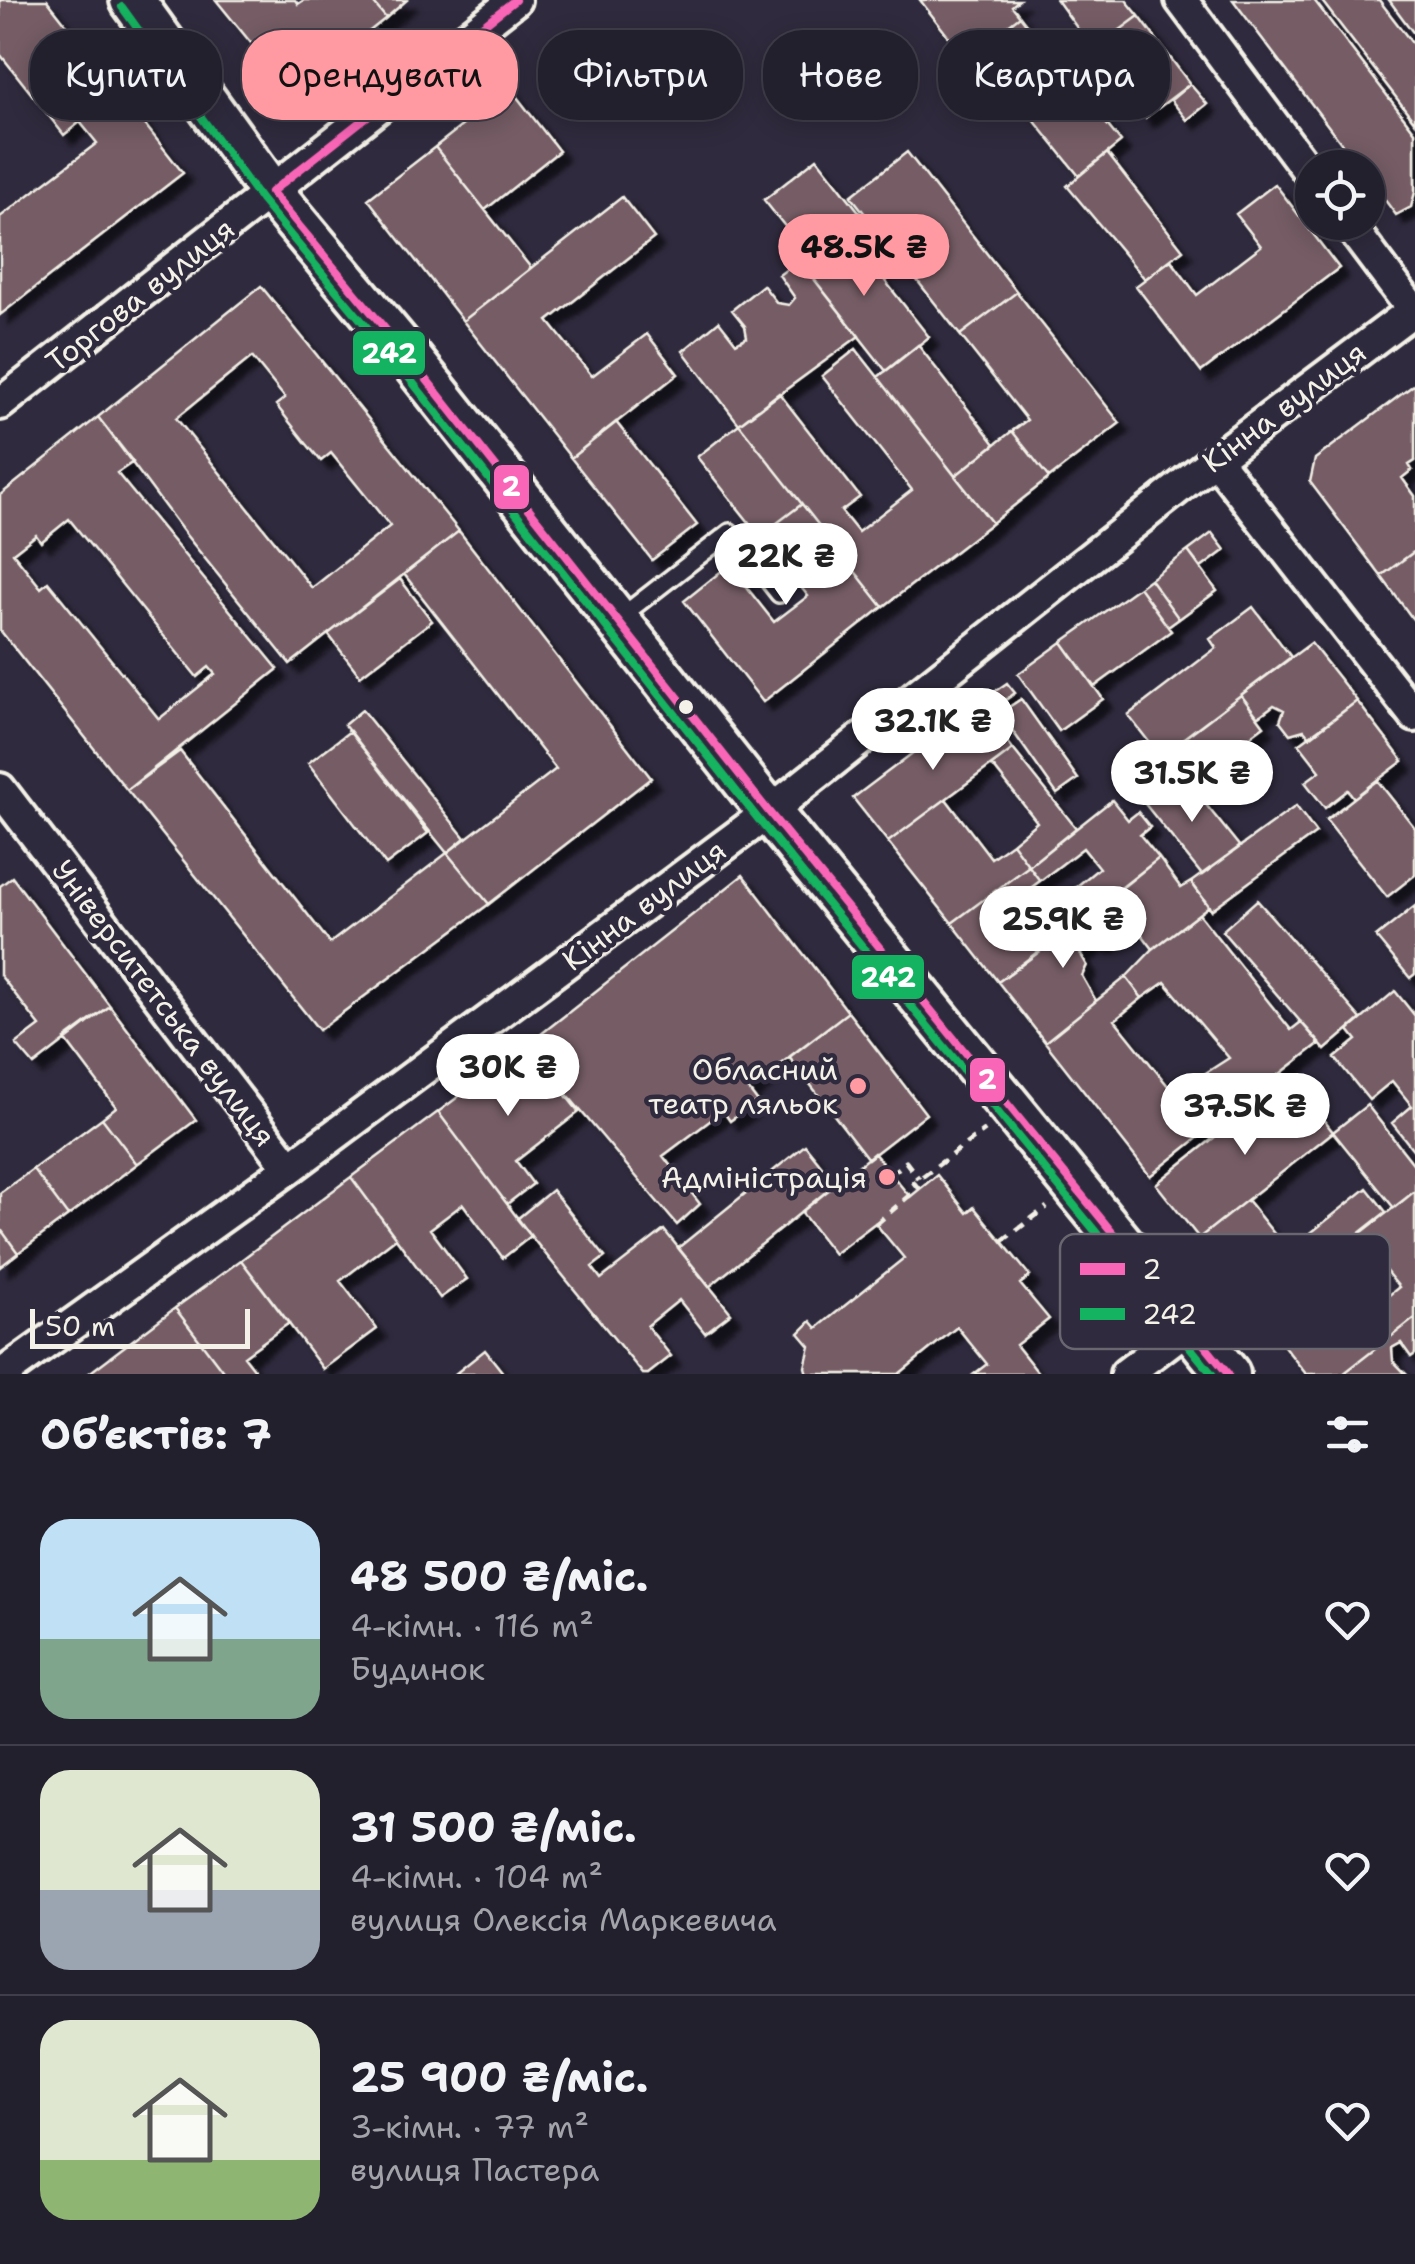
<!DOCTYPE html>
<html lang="uk">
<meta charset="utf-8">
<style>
:root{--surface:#23202e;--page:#2b2836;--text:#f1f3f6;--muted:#a3a3aa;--line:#403e4a;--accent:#ff9aa2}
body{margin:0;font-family:"Shantell Sans",sans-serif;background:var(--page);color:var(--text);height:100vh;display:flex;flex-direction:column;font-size:38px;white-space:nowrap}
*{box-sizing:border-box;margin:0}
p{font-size:32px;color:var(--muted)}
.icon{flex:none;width:55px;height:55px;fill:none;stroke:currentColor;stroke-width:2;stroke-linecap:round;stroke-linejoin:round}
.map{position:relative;height:1374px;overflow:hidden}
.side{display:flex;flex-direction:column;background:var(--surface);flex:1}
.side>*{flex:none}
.banner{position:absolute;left:30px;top:30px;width:1355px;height:90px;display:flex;gap:20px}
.controls{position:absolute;left:1295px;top:150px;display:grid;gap:20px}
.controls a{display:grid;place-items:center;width:90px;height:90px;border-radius:50%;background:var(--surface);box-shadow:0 5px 25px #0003,0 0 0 2px var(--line);font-size:50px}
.scale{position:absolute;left:30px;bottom:25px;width:220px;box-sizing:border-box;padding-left:10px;border:5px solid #f4f1e8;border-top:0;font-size:28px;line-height:35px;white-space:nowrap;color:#f4f1e8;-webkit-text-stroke:8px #2f2a3d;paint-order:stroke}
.price{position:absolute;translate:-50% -85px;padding:0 22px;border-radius:35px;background:#fff;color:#222;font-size:32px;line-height:65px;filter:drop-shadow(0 2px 5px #0008)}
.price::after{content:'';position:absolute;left:50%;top:60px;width:30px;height:22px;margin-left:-15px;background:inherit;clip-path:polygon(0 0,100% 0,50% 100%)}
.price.on{background:var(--accent);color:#111}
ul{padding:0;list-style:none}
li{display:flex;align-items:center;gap:30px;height:250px;padding:0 40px}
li+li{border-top:2px solid var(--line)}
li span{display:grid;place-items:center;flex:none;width:280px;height:200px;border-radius:30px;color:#555}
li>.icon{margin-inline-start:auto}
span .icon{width:120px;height:120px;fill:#fffc;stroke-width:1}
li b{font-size:42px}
h2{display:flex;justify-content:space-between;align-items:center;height:120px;padding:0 40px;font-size:42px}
.chip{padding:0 35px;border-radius:40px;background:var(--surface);box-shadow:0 5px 25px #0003,0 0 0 2px var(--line);font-size:35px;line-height:90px}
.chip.on{background:var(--accent);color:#111}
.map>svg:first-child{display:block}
.building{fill:#745c65;stroke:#f4f1e8;stroke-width:2.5;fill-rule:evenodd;filter:url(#shadow)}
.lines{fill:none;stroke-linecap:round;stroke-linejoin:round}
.lane-casing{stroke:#f4f1e8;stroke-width:22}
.street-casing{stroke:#f4f1e8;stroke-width:38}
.secondary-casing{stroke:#f4f1e8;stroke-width:50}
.path{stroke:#f4f1e8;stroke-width:5;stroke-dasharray:10 8;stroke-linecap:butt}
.lane{stroke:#2f2a3d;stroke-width:15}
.street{stroke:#2f2a3d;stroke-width:30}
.secondary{stroke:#2f2a3d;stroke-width:42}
.bus-1-casing{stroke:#2f2a3d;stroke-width:15}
.bus-2-casing{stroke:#2f2a3d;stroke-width:15}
.bus-1{stroke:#fa66b7;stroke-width:8}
.bus-2{stroke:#13b361;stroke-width:8}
.bus-dot{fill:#f4f1e8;stroke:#2f2a3d;stroke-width:4}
.poi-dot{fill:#ff9aa2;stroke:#2f2a3d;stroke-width:4}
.labels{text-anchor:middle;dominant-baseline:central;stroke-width:9;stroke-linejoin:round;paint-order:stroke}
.street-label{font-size:30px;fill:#f4f1e8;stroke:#2f2a3d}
.poi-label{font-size:30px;fill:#f4f1e8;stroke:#2f2a3d;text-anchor:end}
.key{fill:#2f2a3d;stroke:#6a6670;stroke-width:2.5}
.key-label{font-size:28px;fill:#f4f1e8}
.line-badge{stroke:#2f2a3d;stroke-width:4}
.badge-label{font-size:28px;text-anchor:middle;font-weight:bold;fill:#fff}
</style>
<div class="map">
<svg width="1415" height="1374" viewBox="0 0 1415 1374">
<defs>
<filter id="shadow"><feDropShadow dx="9" dy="9" stdDeviation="2.5" flood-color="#0009"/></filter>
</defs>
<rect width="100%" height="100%" fill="#2f2a3d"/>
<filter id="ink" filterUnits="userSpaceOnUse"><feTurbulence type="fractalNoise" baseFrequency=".01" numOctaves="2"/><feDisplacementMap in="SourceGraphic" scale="20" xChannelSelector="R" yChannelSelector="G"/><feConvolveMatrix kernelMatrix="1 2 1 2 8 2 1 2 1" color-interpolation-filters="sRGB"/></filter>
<g filter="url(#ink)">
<path class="building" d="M0 0H47L183 173 0 315V217L97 143 80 122 64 135 0 54Z
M216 0H295L298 4 304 0H371L386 18 292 93Z
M371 0H407L386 18Z
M920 0H1019L1012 6 1020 16 965 58Z
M1057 0H1126L1139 16 1093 50Z
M1233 0H1314L1415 132V192L1411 207 1396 215 1368 177V168H1360Z
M1321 0H1379L1415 47V122Z
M1389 0H1415V35Z
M1020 16 1057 64 1074 49 1088 67 1029 114 977 49Z
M1139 16 1190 84 1145 118 1093 50Z
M1071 80 1121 142 1079 176 1029 114Z
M1190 84 1207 104 1187 120 1171 100Z
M510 88 559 151 485 210 435 147Z
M435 147 531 268 463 321 368 199Z
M907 152 1017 292 960 335 851 196Z
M1107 153 1183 250 1145 279 1067 186Z
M817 158 860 213 807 254 764 200Z
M1275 184 1339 268 1201 372 1136 286 1171 260 1197 295 1261 246 1236 214Z
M622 197 654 238 548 321 592 376 647 334 678 374 571 458 463 321Z
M842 226 929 337 886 371 799 260Z
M799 260 859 336 739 424 683 351 719 321 736 343 747 337 745 326 732 310 763 285 777 303 789 305 795 298 779 275Z
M261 286 459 531 290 664 186 535 98 417ZM252 357 285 398 276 405 306 443 321 461 331 453 390 526 312 588 176 418Z
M1017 292 1120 423 1049 478 1012 431 1027 420 960 335Z
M918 345 995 444 955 476 878 377Z
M856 349 992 523 883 607 739 424 779 393 860 497 841 511 858 532 912 490 822 376Z
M1415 384V461L1409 465 1412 470 1402 478 1415 496V551L1381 576 1310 482 1315 459Z
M98 417 133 462 117 473 278 669 127 790 0 630V495ZM69 519 197 677 209 667 215 674 159 719 48 582 41 588 13 553 36 535 41 542Z
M616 422 697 525 652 560 571 458Z
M739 424 802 504 760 536 697 457Z
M1012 431 1049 478 992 523 955 476Z
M802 504 883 607 763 702 684 601 729 565 774 622 808 596 760 536Z
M459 531 651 778 489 904 447 853 556 769 404 574Z
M1212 533 1225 550 1201 568 1188 551Z
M1188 551 1217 591 1179 619 1150 579Z
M1415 551V622L1381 576Z
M400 579 432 621 360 676 328 634Z
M1150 579 1179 619 1168 627 1139 587Z
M1139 587 1171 631 1094 687 1062 642Z
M1253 607 1291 657 1160 756 1128 715 1216 648 1210 639Z
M1062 642 1103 699 1059 731 1018 674Z
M1311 643 1357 701 1310 737 1304 730 1290 734 1280 721 1284 710 1274 705 1258 717 1241 695Z
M1007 683 1015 693 996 707 988 696Z
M1241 695 1264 726 1198 775 1175 745Z
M1021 699 1078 779 1057 794 1000 713Z
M1357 701 1403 761 1354 798 1348 790 1325 808 1305 782 1320 771 1299 744Z
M979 703 1013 749 888 842 853 798Z
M362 710 465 838 447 853 344 725Z
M350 731 428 833 386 865 308 763Z
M1013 749 1076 828 1029 866 1012 843 1037 822 992 765Z
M180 751 330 943 447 853 489 904 319 1030 127 790Z
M1182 775 1240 847 1202 875 1145 804Z
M1377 780 1415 828V875L1387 897 1326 820Z
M946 799 991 858 1012 843 1029 866 952 923 888 842Z
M1112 800 1128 820 1138 812 1150 827 1140 835 1159 858 1072 928 1054 905 1099 868 1083 848 1040 881 1029 866Z
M1296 806 1316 833 1211 910 1191 882Z
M1159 858 1181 888 1191 882 1209 906 1153 949 1112 895Z
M1029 866 1040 881 1025 892 1041 914 1054 905 1072 928 998 982 952 923Z
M743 875 848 1012 748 1089 757 1101 730 1121 723 1111 663 1156 700 1204 677 1225 526 1046Z
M12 877 110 1006 34 1065 16 1044 40 1026 0 975V886Z
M1112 895 1134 924 1103 944 1095 941 1080 953 1087 965 1082 976 1096 1001 1045 1042 998 982Z
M1257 900 1361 1019 1325 1050 1222 931Z
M1415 906V974L1410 978 1376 937Z
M1199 914 1291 1030 1301 1022 1320 1043 1205 1132 1184 1105 1202 1090 1199 1087 1201 1076 1229 1058 1165 982 1142 998 1126 977 1153 949Z
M1126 977 1142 998 1115 1020 1205 1132 1150 1176 1045 1042Z
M1395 991 1415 1016V1152L1392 1123 1412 1106 1392 1081 1369 1100 1335 1058 1357 1040 1349 1030Z
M110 1006 196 1120 137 1164 102 1118 116 1107 65 1039Z
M848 1012 926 1114 868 1159 789 1057Z
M526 1046 579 1112 516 1161 533 1184 507 1204 438 1112Z
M1290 1077 1333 1132 1199 1238 1156 1184Z
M1367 1105 1415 1166V1191L1394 1208 1333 1132Z
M438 1112 531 1236 503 1258 463 1204 430 1229 467 1279 440 1298 351 1177Z
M102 1118 137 1164 68 1216 33 1169Z
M805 1145 836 1184 709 1287 678 1248Z
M874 1153 910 1197 937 1175 967 1213 974 1207 1030 1276 1020 1284 1049 1319 1016 1345 1039 1374H974L987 1364 957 1327 899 1374H807L805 1367 810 1346 799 1333 811 1321 817 1328 904 1258 875 1223 834 1254 801 1212Z
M33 1169 68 1216 18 1253 0 1228V1193Z
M351 1177 396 1238 340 1281 377 1329 323 1369 241 1260Z
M1367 1188 1386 1212 1258 1313 1199 1238 1247 1200 1288 1251Z
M552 1190 605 1257 592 1267 601 1279 664 1230 731 1313 705 1333 679 1300 647 1326 671 1356 648 1374H643L517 1219Z
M1415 1191V1318L1343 1374H1306L1258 1313ZM1380 1264 1399 1287 1358 1320 1362 1324 1354 1330 1328 1297 1336 1291 1340 1296Z
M0 1228 18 1253 0 1267Z
M241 1260 289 1323 244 1356 258 1374H225L175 1308Z
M175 1308 225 1374H88Z
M1415 1318V1354L1411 1357 1401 1343 1392 1348 1393 1361 1406 1374H1343Z
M485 1350 504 1374H455Z"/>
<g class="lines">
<defs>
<path id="lane" d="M618 619 730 532 779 594"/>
<path id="street" d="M1181 0 1312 176
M1347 222 1413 310
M0 404 515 0
M1215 459 1415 716
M0 789 290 1168
M3 1374 290 1168 769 812 1215 459 1415 309
M1126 1374 1191 1325"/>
<path id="secondary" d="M132 0 271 192 412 361 769 812 1228 1374"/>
</defs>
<use href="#lane" class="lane-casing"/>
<use href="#street" class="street-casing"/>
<use href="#secondary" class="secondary-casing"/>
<path class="path" d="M891 1174 906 1162 919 1179
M876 1224 918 1188 914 1183 985 1130
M1002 1241 1047 1207"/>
<use href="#lane" class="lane"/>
<use href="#street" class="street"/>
<use href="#secondary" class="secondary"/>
<defs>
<path id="bus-1" d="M271 192 412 361 769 812 1228 1374
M271 192 515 0"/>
<path id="bus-2" d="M122 7 261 200 402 369 759 820 1212 1374"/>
</defs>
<use href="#bus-1" class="bus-1-casing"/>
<use href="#bus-2" class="bus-2-casing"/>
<use href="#bus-1" class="bus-1"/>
<use href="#bus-2" class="bus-2"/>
</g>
</g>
<circle class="bus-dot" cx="686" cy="707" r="9"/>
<g class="poi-dot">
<circle cx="858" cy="1086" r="10"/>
<circle cx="887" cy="1177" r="10"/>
</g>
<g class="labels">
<g class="street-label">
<text transform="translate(140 295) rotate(-38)">Торгова вулиця</text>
<text transform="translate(1284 407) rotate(-37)">Кінна вулиця</text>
<text transform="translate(644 905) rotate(-37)">Кінна вулиця</text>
<text transform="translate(164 1003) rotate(53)">Університетська вулиця</text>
</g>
<g class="poi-label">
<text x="838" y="1069">Обласний<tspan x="838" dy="34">театр ляльок</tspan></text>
<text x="867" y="1177">Адміністрація</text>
</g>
</g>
<rect x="1060" y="1234" width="330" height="115" rx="15" class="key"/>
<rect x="1080" y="1263" width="45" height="12" fill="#fa66b7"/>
<rect x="1080" y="1308" width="45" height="12" fill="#13b361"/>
<g class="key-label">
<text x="1142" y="1279">2</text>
<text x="1142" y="1324">242</text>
</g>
<g class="line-badge">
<rect x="351" y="329" width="76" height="48" rx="10" fill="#13b361"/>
<rect x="492" y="463" width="39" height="48" rx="10" fill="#fa66b7"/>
<rect x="850" y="953" width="76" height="48" rx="10" fill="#13b361"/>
<rect x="968" y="1056" width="39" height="48" rx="10" fill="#fa66b7"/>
</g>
<g class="badge-label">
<text x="389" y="363">242</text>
<text x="511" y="496">2</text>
<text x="888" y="987">242</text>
<text x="987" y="1089">2</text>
</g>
</svg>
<div class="controls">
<a><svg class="icon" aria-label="locate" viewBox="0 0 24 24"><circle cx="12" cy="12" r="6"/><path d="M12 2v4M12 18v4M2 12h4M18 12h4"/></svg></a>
</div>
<div class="scale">50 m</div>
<b class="price on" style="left:864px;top:299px">48.5K ₴</b>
<b class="price" style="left:786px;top:608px">22K ₴</b>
<b class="price" style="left:933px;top:773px">32.1K ₴</b>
<b class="price" style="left:1192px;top:825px">31.5K ₴</b>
<b class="price" style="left:1063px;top:971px">25.9K ₴</b>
<b class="price" style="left:508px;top:1119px">30K ₴</b>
<b class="price" style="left:1245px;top:1158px">37.5K ₴</b>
<div class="banner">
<a class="chip">Купити</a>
<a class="chip on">Орендувати</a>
<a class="chip">Фільтри</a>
<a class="chip">Нове</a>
<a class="chip">Квартира</a>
</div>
</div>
<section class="side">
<h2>Об’єктів: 7<svg class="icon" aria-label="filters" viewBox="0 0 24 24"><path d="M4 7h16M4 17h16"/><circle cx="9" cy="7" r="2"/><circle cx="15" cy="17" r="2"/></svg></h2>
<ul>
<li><span style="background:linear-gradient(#bfe0f5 60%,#7fa58c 0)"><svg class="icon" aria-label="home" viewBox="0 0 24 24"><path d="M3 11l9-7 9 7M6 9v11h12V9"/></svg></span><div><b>48 500 ₴/міс.</b><p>4-кімн. · 116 m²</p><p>Будинок</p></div><svg class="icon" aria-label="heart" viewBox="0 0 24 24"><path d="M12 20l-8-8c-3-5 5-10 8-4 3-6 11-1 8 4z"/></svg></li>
<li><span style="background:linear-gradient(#dfe7d0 60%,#9aa5b1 0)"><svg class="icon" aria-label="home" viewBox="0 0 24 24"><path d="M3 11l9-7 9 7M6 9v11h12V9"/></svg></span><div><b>31 500 ₴/міс.</b><p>4-кімн. · 104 m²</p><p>вулиця Олексія Маркевича</p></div><svg class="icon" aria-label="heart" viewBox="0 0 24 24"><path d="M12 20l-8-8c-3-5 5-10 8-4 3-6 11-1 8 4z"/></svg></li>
<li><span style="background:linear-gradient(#dfe7d0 70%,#8fb573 0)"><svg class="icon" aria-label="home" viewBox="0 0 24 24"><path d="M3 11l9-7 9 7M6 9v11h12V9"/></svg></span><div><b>25 900 ₴/міс.</b><p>3-кімн. · 77 m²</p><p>вулиця Пастера</p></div><svg class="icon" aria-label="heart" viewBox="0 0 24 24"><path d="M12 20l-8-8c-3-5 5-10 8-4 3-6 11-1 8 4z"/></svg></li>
</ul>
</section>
